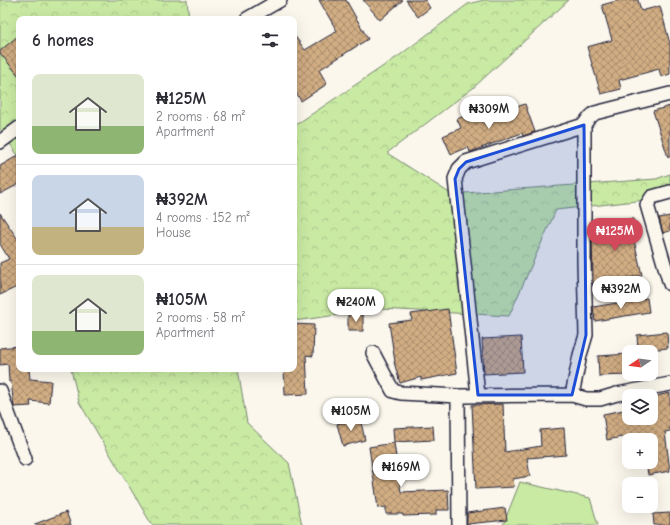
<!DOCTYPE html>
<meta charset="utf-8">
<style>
:root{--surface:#fff;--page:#f7f7f7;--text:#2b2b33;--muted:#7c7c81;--line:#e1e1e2;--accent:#d1495b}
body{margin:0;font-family:"Comic Neue",sans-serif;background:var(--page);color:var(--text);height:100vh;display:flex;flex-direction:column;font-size:15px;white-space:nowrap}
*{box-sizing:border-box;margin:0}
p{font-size:13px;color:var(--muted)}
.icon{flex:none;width:22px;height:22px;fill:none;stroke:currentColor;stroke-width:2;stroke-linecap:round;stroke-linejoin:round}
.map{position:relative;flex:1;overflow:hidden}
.side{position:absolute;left:16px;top:16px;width:281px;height:356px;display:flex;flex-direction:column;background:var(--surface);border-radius:8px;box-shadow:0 4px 16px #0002}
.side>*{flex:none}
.needle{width:26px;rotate:257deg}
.tools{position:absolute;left:622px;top:345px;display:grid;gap:8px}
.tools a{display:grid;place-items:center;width:36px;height:36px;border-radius:8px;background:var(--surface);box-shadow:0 4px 16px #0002;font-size:20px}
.price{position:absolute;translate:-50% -34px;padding:0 9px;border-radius:14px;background:#fff;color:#222;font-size:13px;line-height:26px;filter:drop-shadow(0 1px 2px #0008)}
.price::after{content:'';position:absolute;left:50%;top:24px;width:12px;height:9px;margin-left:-6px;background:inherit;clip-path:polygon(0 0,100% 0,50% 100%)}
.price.active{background:var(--accent);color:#fff}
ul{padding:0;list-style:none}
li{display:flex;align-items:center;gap:12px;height:100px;padding:0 16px}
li+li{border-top:1px solid var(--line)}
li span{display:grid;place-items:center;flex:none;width:112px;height:80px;border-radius:8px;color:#555}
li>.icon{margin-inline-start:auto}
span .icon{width:48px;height:48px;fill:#fffc;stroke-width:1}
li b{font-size:17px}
h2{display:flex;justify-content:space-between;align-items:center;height:48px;padding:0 16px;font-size:17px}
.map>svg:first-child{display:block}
.grass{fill:#c9eaa3;stroke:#76866f}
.forest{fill:url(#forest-crowns);stroke:#76866f}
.building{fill:url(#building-cross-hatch);stroke:#22223b}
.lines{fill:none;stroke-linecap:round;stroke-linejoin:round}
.minor-casing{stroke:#22223b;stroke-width:16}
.minor{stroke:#fbf7ec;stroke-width:13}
.marked{fill:#1d4ed8;fill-opacity:0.2;stroke:#1d4ed8;stroke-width:3;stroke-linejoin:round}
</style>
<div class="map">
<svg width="670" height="525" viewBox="0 0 670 525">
<defs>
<pattern id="forest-crowns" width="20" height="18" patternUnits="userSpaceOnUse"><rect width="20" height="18" fill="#c9eaa3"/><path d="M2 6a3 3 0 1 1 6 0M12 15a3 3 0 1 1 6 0" fill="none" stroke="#acc88d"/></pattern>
<pattern id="building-cross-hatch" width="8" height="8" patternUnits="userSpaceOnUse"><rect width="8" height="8" fill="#d1ad83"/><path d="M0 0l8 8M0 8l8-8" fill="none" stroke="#a98c6c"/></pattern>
</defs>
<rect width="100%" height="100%" fill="#fbf7ec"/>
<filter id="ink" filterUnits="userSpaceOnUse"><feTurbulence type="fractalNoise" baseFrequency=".025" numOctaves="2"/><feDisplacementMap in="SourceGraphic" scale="8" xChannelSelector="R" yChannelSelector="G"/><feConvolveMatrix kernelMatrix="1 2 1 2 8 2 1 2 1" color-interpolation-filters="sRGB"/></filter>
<g filter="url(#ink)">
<path class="grass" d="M520 482 590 498 598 525H503Z"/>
<path class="forest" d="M0 0H187L189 19H19V157L0 129Z
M484 0H569L473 88 387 153 451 194 656 179 670 174V193L654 199 556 210 509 316 381 309 294 321V126L400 55 468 4Z
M71 369H238L247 423 289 463 302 525H152L79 402Z"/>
<path class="building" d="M319 0H346L368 39 319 70 327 84 301 101 294 89V35L305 50 337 31Z
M363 0H403L380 20Z
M406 0H425L430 8 418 17Z
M620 0H638L641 11 660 6 670 44V74L661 77 659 69 619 80 621 89 601 94 587 47 612 40 602 5Z
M19 35V76L0 53V51Z
M525 104 535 132 523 136 522 133 470 152 468 147 451 154 443 136 461 128 457 119 474 112 477 121Z
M670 106V157H668L653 111Z
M19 155V184L0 194V166Z
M0 213 19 241V286L0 295V263L9 259 0 244Z
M670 216V231L663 233 659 218Z
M633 218 637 235 633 236 642 275 593 286 592 227Z
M647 298 649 312 595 321 593 307Z
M448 309 457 373 421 380V377L400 383 394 362H395L389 323 412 320 411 314Z
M348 315H363V331H348Z
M294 324 314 325 313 356 306 355 308 394 285 395 284 369H294Z
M667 332 668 348 638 351 637 335Z
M521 337 523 372 484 374 482 339Z
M19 346V369H29L30 379 51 381 49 403 30 401 31 406 14 407 11 381 9 382 8 364 0 365V348Z
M629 354V375L599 376 598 356Z
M670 393V431L665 432 670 471 648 475 646 462H651V440H643L642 433 607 440 603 414 629 409V418H651V397Z
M503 404 505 452 541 446 540 430 564 428 566 455 527 458 530 476 513 479 514 487 476 489 472 405Z
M360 418 365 440 343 446 337 424Z
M433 426 434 440 394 442 393 428Z
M394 443 401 492 448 490 449 510H436V515L403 516V514H386V507L378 508 369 447Z
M505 508 507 520 467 524V513Z
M66 512 71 525H35V524Z
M670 513V525H654L653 514Z"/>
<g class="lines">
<defs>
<path id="minor" d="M247 19 280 0
M0 142 19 128
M670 192 652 197 647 205 670 284
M373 353 393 391 401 393 458 396 572 395 580 355 586 335 584 263V125L588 119 595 113 670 94
M0 391 25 459
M478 395 455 179 459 169 466 162 584 125
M572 395 586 399H600L617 394 670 384
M458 396 459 525"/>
</defs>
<use href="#minor" class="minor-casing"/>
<use href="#minor" class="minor"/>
</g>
</g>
<path class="marked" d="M584 125 586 335 572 395H478L455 179 459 169 466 162Z"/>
</svg>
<div class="tools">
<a><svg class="needle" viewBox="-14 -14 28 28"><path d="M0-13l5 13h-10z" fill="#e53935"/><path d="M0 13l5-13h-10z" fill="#7c7c81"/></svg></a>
<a><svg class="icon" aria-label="layers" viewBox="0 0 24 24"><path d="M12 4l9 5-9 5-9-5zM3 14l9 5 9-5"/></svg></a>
<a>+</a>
<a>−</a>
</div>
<b class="price" style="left:489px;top:130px">₦309M</b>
<b class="price active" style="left:615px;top:252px">₦125M</b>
<b class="price" style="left:621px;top:310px">₦392M</b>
<b class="price" style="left:356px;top:323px">₦240M</b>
<b class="price" style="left:351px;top:432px">₦105M</b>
<b class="price" style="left:401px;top:488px">₦169M</b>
<section class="side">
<h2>6 homes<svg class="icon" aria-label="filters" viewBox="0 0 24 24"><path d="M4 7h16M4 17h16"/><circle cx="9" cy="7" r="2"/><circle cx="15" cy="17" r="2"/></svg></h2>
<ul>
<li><span style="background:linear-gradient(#dfe7d0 65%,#8fb573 0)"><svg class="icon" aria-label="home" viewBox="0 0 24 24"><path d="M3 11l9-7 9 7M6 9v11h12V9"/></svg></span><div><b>₦125M</b><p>2 rooms · 68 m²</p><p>Apartment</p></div></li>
<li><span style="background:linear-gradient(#c9d6e8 65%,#c2b280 0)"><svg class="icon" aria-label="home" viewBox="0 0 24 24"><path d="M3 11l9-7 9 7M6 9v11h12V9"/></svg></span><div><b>₦392M</b><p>4 rooms · 152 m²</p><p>House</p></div></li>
<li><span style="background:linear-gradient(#dfe7d0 70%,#8fb573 0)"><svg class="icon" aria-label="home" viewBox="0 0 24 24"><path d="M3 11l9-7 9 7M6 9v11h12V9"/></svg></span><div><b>₦105M</b><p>2 rooms · 58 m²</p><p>Apartment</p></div></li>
</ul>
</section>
</div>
